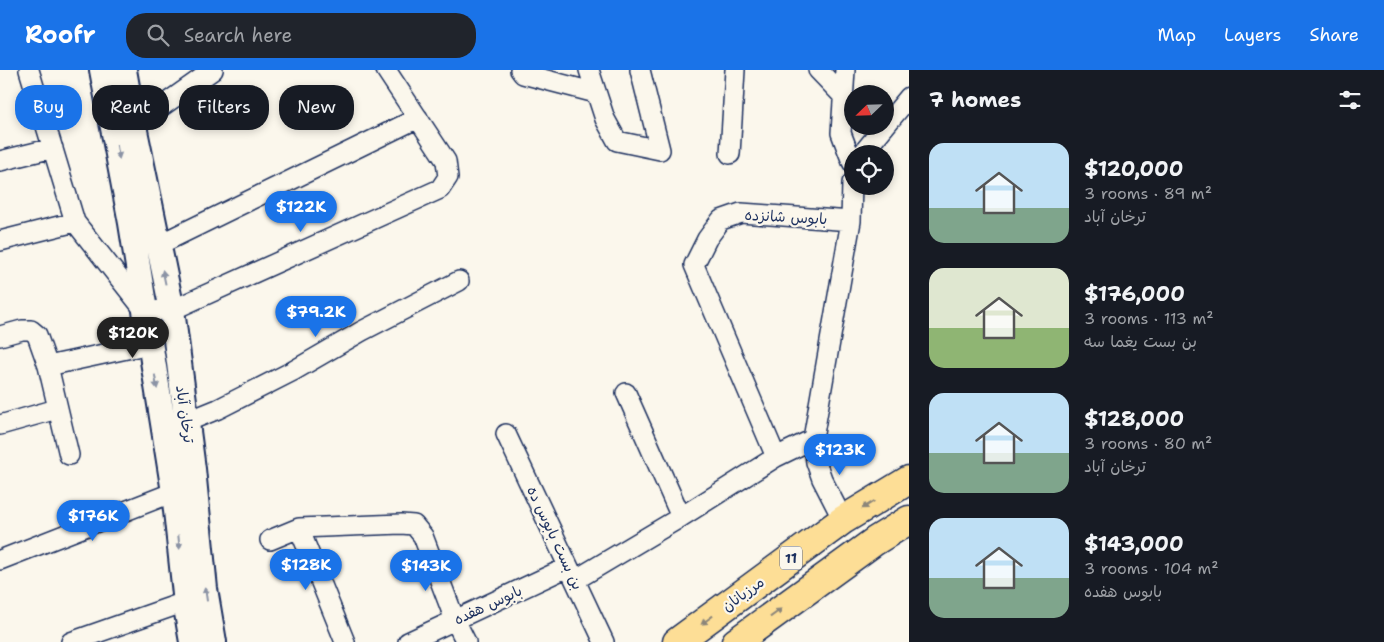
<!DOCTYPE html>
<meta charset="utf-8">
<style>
:root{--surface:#171b24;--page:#20242c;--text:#f1f3f6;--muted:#9ea1a6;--accent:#1a73e8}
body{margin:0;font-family:"Shantell Sans","Playpen Sans Arabic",sans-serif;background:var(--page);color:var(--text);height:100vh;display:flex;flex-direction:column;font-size:19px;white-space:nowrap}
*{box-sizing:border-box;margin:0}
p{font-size:16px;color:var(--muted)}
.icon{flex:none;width:28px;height:28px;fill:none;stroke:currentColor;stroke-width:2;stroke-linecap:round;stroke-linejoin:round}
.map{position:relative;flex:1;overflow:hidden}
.side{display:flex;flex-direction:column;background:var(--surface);width:475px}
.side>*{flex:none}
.banner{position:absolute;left:15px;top:15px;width:475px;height:45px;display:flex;gap:10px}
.needle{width:32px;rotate:247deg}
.controls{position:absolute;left:844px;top:15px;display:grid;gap:10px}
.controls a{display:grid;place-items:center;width:50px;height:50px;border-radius:50%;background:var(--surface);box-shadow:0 2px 8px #0003;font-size:25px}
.price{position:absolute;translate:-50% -42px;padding:0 11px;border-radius:18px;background:var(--accent);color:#fff;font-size:16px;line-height:32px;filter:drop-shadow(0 1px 2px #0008)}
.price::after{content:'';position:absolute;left:50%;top:30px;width:15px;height:11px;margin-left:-8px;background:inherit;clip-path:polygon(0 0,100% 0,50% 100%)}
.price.current{background:#222;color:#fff}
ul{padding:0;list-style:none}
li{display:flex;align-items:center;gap:15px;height:125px;padding:0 20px}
li span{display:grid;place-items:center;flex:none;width:140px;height:100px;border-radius:15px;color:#555}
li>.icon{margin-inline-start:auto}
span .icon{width:60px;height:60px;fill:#fffc;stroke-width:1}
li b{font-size:21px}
h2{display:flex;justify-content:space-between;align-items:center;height:60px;padding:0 20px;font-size:21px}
.chip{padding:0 18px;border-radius:20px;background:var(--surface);box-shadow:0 2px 8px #0003;font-size:18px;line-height:45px}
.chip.current{background:var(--accent);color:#fff}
header{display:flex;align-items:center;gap:30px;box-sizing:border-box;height:70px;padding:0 25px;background:var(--accent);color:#fff}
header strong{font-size:24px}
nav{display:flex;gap:28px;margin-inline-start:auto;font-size:18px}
.search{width:350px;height:45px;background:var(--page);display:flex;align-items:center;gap:12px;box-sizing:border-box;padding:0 18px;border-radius:20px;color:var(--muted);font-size:19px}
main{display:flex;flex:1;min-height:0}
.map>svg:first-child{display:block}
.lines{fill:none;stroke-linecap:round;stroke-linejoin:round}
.minor-casing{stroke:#1b2f5e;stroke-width:22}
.tertiary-casing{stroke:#1b2f5e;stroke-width:28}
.primary-casing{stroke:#1b2f5e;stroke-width:31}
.minor{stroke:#fbf7ec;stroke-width:19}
.tertiary{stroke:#fbf7ec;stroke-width:24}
.primary{stroke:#fdde96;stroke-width:28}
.oneway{fill:#8b93a5}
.oneway2{fill:#8c867a}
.labels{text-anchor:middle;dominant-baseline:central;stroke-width:4.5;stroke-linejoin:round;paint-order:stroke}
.shield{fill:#fbf7ec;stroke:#5e6b89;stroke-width:1}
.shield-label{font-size:14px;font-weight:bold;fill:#1b2f5e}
.street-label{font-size:15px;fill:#1b2f5e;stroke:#fbf7ec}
</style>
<header>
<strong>Roofr</strong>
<div class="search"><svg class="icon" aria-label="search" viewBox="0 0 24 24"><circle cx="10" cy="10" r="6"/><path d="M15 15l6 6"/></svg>Search here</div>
<nav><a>Map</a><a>Layers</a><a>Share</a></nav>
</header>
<main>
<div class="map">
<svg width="909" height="572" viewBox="0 0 909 572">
<rect width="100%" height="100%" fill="#fbf7ec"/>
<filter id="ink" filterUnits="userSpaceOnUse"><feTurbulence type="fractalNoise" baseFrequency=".02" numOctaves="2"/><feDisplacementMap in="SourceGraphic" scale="10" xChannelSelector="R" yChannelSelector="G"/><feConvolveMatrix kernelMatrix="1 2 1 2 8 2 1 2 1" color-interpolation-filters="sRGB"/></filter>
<g filter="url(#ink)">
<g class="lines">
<defs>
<path id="minor" d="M29 0 75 152 145 241 172 240 440 119 448 107 446 91 386 0
M520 0 523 4 596 23
M589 0 605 49 617 71 660 80 640 0
M818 0 843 26
M845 0 841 63 852 92
M134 56 213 0
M885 56 909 27
M730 84 735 0
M862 84 885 56
M0 91 53 78
M851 151 852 113
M0 171 75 152
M158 175 418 48
M0 266 22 260H31L37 265 48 296 69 385
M48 296 150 274
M626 323 681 447
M186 352 218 339 293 301 362 261 459 211
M0 355 57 339
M506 364 604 572
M813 369 816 392 822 409 843 450
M299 458 345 572
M270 470 299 458 401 454 414 455 423 466 455 550 466 572
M0 490 174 422
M575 510 681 447 776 387 694 195 707 169 721 150 741 143 851 151 813 369 776 387
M71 572 185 532
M408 572 568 497"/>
<path id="tertiary" d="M102 0 131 153 174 422 187 543 192 572
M124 0 134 56 172 240 193 399 205 519 214 572"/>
<path id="primary" d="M677 572 843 450 909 410
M736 572 875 471 909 450"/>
</defs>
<use href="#minor" class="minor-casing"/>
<use href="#tertiary" class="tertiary-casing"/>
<use href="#primary" class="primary-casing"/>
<use href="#minor" class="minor"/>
<use href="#tertiary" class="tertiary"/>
<use href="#primary" class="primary"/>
</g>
<defs><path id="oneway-solid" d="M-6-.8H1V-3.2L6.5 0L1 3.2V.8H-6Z" transform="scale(1.25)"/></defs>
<g class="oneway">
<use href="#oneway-solid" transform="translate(118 82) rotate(80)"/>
<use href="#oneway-solid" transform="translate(164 207) rotate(-102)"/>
<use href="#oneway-solid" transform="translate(156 312) rotate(81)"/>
<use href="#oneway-solid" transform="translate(179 472) rotate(84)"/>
<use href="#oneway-solid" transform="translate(206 524) rotate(-98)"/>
</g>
<g class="oneway2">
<use href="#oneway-solid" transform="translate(868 435) rotate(148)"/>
<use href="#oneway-solid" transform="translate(776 543) rotate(-36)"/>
<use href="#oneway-solid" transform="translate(707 550) rotate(144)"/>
</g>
</g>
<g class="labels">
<rect class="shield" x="780" y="476.5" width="22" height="23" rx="4"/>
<g class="shield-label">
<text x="791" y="488">11</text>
</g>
<g class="street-label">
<text transform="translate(786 147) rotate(3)">بابوس شانزده</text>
<text transform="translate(185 344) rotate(82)">ترخان آباد</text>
<text transform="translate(555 468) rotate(65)">بن بست بابوس ده</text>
<text transform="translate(743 524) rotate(-36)">مرزبانان</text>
<text transform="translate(488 535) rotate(-25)">بابوس هفده</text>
</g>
</g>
</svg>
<div class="controls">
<a><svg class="needle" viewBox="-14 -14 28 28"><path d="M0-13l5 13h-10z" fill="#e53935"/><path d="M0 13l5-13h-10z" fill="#9ea1a6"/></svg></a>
<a><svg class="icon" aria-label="locate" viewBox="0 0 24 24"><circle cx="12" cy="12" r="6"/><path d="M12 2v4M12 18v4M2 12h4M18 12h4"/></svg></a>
</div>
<b class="price" style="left:301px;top:163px">$122K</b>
<b class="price" style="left:316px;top:268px">$79.2K</b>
<b class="price current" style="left:133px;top:289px">$120K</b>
<b class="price" style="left:840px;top:406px">$123K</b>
<b class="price" style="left:93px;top:472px">$176K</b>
<b class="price" style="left:306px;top:521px">$128K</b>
<b class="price" style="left:426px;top:522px">$143K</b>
<div class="banner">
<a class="chip current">Buy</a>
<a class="chip">Rent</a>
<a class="chip">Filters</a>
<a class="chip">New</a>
</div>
</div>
<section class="side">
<h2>7 homes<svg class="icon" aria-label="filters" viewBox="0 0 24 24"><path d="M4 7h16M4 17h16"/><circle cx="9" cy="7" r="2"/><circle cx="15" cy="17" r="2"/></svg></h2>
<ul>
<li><span style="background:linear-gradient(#bfe0f5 65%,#7fa58c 0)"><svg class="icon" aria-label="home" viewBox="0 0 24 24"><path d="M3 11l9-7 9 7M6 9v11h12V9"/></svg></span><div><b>$120,000</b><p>3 rooms · 89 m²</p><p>ترخان آباد</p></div></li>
<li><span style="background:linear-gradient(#dfe7d0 60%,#8fb573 0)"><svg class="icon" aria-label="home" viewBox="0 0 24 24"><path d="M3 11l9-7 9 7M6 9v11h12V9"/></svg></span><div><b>$176,000</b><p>3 rooms · 113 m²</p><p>بن بست یغما سه</p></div></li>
<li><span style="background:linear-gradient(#bfe0f5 60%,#7fa58c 0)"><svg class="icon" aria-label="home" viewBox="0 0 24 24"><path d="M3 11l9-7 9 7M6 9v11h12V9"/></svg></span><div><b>$128,000</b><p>3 rooms · 80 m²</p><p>ترخان آباد</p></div></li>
<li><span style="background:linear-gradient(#bfe0f5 60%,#7fa58c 0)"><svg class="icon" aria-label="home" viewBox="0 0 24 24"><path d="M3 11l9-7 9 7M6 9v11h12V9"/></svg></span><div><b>$143,000</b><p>3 rooms · 104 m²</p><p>بابوس هفده</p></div></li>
</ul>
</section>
</main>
